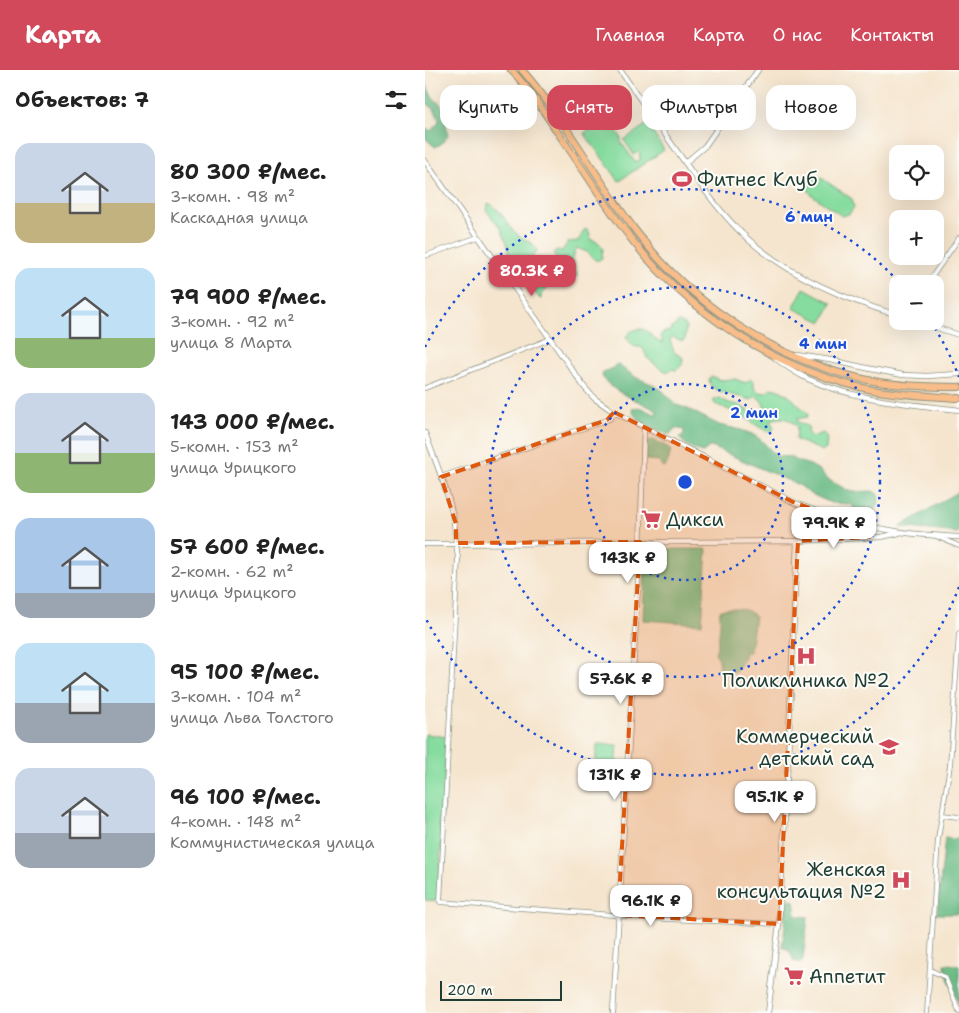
<!DOCTYPE html>
<html lang="ru">
<meta charset="utf-8">
<style>
:root{--surface:#fff;--page:#f6f6f6;--text:#222;--muted:#767676;--accent:#d1495b}
body{margin:0;font-family:"Shantell Sans",sans-serif;background:var(--page);color:var(--text);height:100vh;display:flex;flex-direction:column;font-size:19px;white-space:nowrap}
*{box-sizing:border-box;margin:0}
p{font-size:16px;color:var(--muted)}
.icon{flex:none;width:28px;height:28px;fill:none;stroke:currentColor;stroke-width:2;stroke-linecap:round;stroke-linejoin:round}
.map{position:relative;flex:1;overflow:hidden}
.side{display:flex;flex-direction:column;background:var(--surface);width:425px}
.side>*{flex:none}
.guide{position:absolute;left:15px;top:15px;width:444px;height:45px;display:flex;gap:10px}
.controls{position:absolute;left:464px;top:75px;display:grid;gap:10px}
.controls a{display:grid;place-items:center;width:55px;height:55px;border-radius:10px;background:var(--surface);box-shadow:0 5px 20px #0002;font-size:25px}
.scale{position:absolute;left:15px;bottom:12px;width:122px;box-sizing:border-box;padding-left:5px;border:2px solid #1f3d34;border-top:0;font-size:14px;line-height:18px;white-space:nowrap;color:#1f3d34;-webkit-text-stroke:4px #fdfcf7;paint-order:stroke}
.price{position:absolute;translate:-50% -42px;padding:0 11px;border-radius:10px;background:#fff;color:#222;font-size:16px;line-height:32px;filter:drop-shadow(0 1px 2px #0008)}
.price::after{content:'';position:absolute;left:50%;top:30px;width:15px;height:11px;margin-left:-8px;background:inherit;clip-path:polygon(0 0,100% 0,50% 100%)}
.price.selected{background:var(--accent);color:#fff}
ul{padding:0;list-style:none}
li{display:flex;align-items:center;gap:15px;height:125px;padding:0 15px}
li span{display:grid;place-items:center;flex:none;width:140px;height:100px;border-radius:15px;color:#555}
li>.icon{margin-inline-start:auto}
span .icon{width:60px;height:60px;fill:#fffc;stroke-width:1}
li b{font-size:21px}
h2{display:flex;justify-content:space-between;align-items:center;height:60px;padding:0 15px;font-size:21px}
.pill{padding:0 18px;border-radius:15px;background:var(--surface);box-shadow:0 5px 20px #0002;font-size:18px;line-height:45px}
.pill.selected{background:var(--accent);color:#fff}
header{display:flex;align-items:center;gap:30px;box-sizing:border-box;height:70px;padding:0 25px;background:var(--accent);color:#fff}
header strong{font-size:24px}
nav{display:flex;gap:28px;margin-inline-start:auto;font-size:18px}
main{display:flex;flex:1;min-height:0}
.map>svg:first-child{display:block}
.green{fill:#86dc9f;stroke:#528c6a}
.forest{fill:#6cbc86;stroke:#467c5d}
.lines{fill:none;stroke-linecap:round;stroke-linejoin:round}
.minor-casing{stroke:#8a9181;stroke-width:5.5}
.tertiary-casing{stroke:#8a9181;stroke-width:6}
.trunk-casing{stroke:#8a9181;stroke-width:8}
.minor{stroke:#fff;stroke-width:4}
.tertiary{stroke:#fff;stroke-width:4.5}
.trunk{stroke:#f8bd89;stroke-width:6}
.marked{fill:#de580e;fill-opacity:0.2;stroke:#de580e;stroke-width:4;stroke-dasharray:10 6;stroke-linejoin:round}
.ring{fill:none;stroke:#1d4ed8;stroke-width:2.5;stroke-dasharray:2.5 5}
.labels{text-anchor:middle;dominant-baseline:central;stroke-width:4;stroke-linejoin:round;paint-order:stroke}
.poi-label{font-size:19px;fill:#1f3d34;stroke:#fdfcf7;text-anchor:start}
.centre{fill:#1d4ed8;stroke:#fdfcf7;stroke-width:2.5}
.ring-label{font-size:15px;text-anchor:middle;font-weight:bold;fill:#1d4ed8;stroke:#fdfcf7;stroke-width:4;stroke-linejoin:round;paint-order:stroke}
</style>
<header>
<strong>Карта</strong>
<nav><a>Главная</a><a>Карта</a><a>О нас</a><a>Контакты</a></nav>
</header>
<main>
<section class="side">
<h2>Объектов: 7<svg class="icon" aria-label="filters" viewBox="0 0 24 24"><path d="M4 7h16M4 17h16"/><circle cx="9" cy="7" r="2"/><circle cx="15" cy="17" r="2"/></svg></h2>
<ul>
<li><span style="background:linear-gradient(#c9d6e8 60%,#c2b280 0)"><svg class="icon" aria-label="home" viewBox="0 0 24 24"><path d="M3 11l9-7 9 7M6 9v11h12V9"/></svg></span><div><b>80 300 ₽/мес.</b><p>3-комн. · 98 m²</p><p>Каскадная улица</p></div></li>
<li><span style="background:linear-gradient(#bfe0f5 70%,#8fb573 0)"><svg class="icon" aria-label="home" viewBox="0 0 24 24"><path d="M3 11l9-7 9 7M6 9v11h12V9"/></svg></span><div><b>79 900 ₽/мес.</b><p>3-комн. · 92 m²</p><p>улица 8 Марта</p></div></li>
<li><span style="background:linear-gradient(#c9d6e8 60%,#8fb573 0)"><svg class="icon" aria-label="home" viewBox="0 0 24 24"><path d="M3 11l9-7 9 7M6 9v11h12V9"/></svg></span><div><b>143 000 ₽/мес.</b><p>5-комн. · 153 m²</p><p>улица Урицкого</p></div></li>
<li><span style="background:linear-gradient(#a9c7e8 75%,#9aa5b1 0)"><svg class="icon" aria-label="home" viewBox="0 0 24 24"><path d="M3 11l9-7 9 7M6 9v11h12V9"/></svg></span><div><b>57 600 ₽/мес.</b><p>2-комн. · 62 m²</p><p>улица Урицкого</p></div></li>
<li><span style="background:linear-gradient(#bfe0f5 60%,#9aa5b1 0)"><svg class="icon" aria-label="home" viewBox="0 0 24 24"><path d="M3 11l9-7 9 7M6 9v11h12V9"/></svg></span><div><b>95 100 ₽/мес.</b><p>3-комн. · 104 m²</p><p>улица Льва Толстого</p></div></li>
<li><span style="background:linear-gradient(#c9d6e8 65%,#9aa5b1 0)"><svg class="icon" aria-label="home" viewBox="0 0 24 24"><path d="M3 11l9-7 9 7M6 9v11h12V9"/></svg></span><div><b>96 100 ₽/мес.</b><p>4-комн. · 148 m²</p><p>Коммунистическая улица</p></div></li>
</ul>
</section>
<div class="map">
<svg width="534" height="943" viewBox="0 0 534 943">
<rect width="100%" height="100%" fill="#fdfcf7"/>
<filter id="ink" filterUnits="userSpaceOnUse"><feTurbulence type="fractalNoise" baseFrequency=".02" numOctaves="2"/><feDisplacementMap in="SourceGraphic" scale="10" xChannelSelector="R" yChannelSelector="G"/><feConvolveMatrix kernelMatrix="1 2 1 2 8 2 1 2 1" color-interpolation-filters="sRGB"/></filter>
<filter id="wash" filterUnits="userSpaceOnUse"><feTurbulence type="fractalNoise" baseFrequency=".0096" numOctaves="4" result="noise"/><feDisplacementMap in="SourceGraphic" scale="20" xChannelSelector="R" yChannelSelector="G"/><feGaussianBlur stdDeviation="1.12" result="paint"/><feColorMatrix in="noise" values="0 0 0 0 0 0 0 0 0 0 0 0 0 0 0 0 0 1.4 0 .05"/><feComposite in="paint" operator="in"/></filter>
<g filter="url(#wash)">
<rect width="100%" height="100%" fill="#f5e5ce"/>
<path class="green" d="M183 49 196 67V72L210 92 216 89 214 86 215 84 213 82 209 85 199 70 222 54 239 80 194 111 159 63Z
M392 107 398 109 427 129 429 137 424 144 417 146 387 125 383 120C382 113 385 109 392 107Z
M63 133C76 138 81 154 91 163 98 171 109 171 112 181L106 189 109 200H119L124 205 123 217 116 225V229L114 228 84 183 82 173 75 157 61 140Z
M160 159 164 161 166 170 173 172 178 178 177 188 174 190H170L162 182 152 178C146 184 149 197 152 204L150 207H146L131 190 129 183 131 180 137 181 143 172 153 171Z
M379 218 407 233 397 252 368 238Z
M254 252 260 255 261 258 260 269 257 271 247 267 245 270 249 282 258 288 257 295 252 300 246 299 243 302 236 299 222 288 218 278 208 276 201 267C203 263 206 261 210 260 225 255 226 271 238 273L236 266 237 263 244 261Z
M286 306 295 310 310 309 320 313 326 309 329 311V318L334 322 341 323 346 318C362 320 372 334 383 344L382 347 372 349 373 352 382 356 384 358 383 362 387 367 398 363C404 367 401 372 401 379L398 381 371 370 372 357C366 348 355 346 346 350L349 359 346 362 336 358 314 344 290 334 288 330 295 328 304 333 314 335 337 350C342 340 340 332 331 326L326 330C312 325 297 325 286 316L284 310Z
M0 664 22 667 18 744 14 746V756L17 758 13 831 0 830Z
M172 674 193 675 190 711 169 710Z"/>
<path class="forest" d="M0 11 7 27 15 34 23 46 21 53 23 66 16 74 10 77 0 68V58L6 61 13 53 14 49 9 39 0 32Z
M190 295H193L212 308 229 315 238 321 251 335 261 338 294 355 316 360 327 364 336 370 351 386 365 387 375 392 385 395 394 400 402 409 426 422 448 421 454 425 453 436 449 441 440 440 432 445 429 443 428 436 426 434 406 433 384 423 376 416 287 377H284L278 382C270 381 260 374 254 368L259 364V360L250 358 245 364H242C232 359 209 352 207 339 216 334 221 342 230 344L233 342C216 330 187 324 177 306L178 302 188 298Z
M228 370 246 379 244 389 240 398 236 396 234 391 221 390 220 376 222 371Z
M534 421 533 463 475 457Z
M236 479H282L277 554 218 550 220 499 228 492Z
M299 539C309 539 323 537 330 546L325 582H320C318 595 310 607 295 603L294 589 290 583C294 572 294 563 295 553 296 548 294 545 295 541Z
M520 768 534 769V844H512Z
M365 829 369 831 371 846 383 847 378 889 376 893 369 891 364 880 357 877 360 858V840Z
M520 894 534 895V935L521 902Z"/>
</g>
<g filter="url(#ink)">
<g class="lines">
<defs>
<path id="minor" d="M0 186 53 167
M502 214 534 168
M0 318 125 269
M16 407 182 350 186 348 189 342
M513 467 534 476
M31 473 33 488 15 832 242 849 354 854
M517 745 534 747
M505 900 520 907 534 941
M502 943 513 769 525 695 534 563"/>
<path id="tertiary" d="M195 0C214 28 234 56 254 84 275 114 296 145 324 170 366 207 419 229 472 245
M0 91 160 318 169 328 189 342 370 433C404 447 439 457 476 462 495 465 515 466 534 467
M260 93 280 76 333 0
M491 251 534 265
M372 285 405 290 446 299 478 305 502 306 534 304
M350 288C360 296 371 303 383 309 429 330 484 334 534 340
M0 363C13 399 30 435 31 473
M0 474 372 471 456 467 474 463
M188 943 215 482 219 357
M343 943 354 854 363 689 372 471"/>
<path id="trunk" d="M86 0C104 18 117 39 131 60 153 91 173 123 195 154 254 237 347 300 448 320 476 325 505 326 534 328
M97 0C140 49 171 108 210 160 267 236 355 293 448 311 476 316 505 317 534 317"/>
</defs>
<use href="#minor" class="minor-casing"/>
<use href="#tertiary" class="tertiary-casing"/>
<use href="#trunk" class="trunk-casing"/>
<use href="#minor" class="minor"/>
<use href="#tertiary" class="tertiary"/>
<use href="#trunk" class="trunk"/>
</g>
</g>
<path class="marked" d="M189 342 370 433 449 460 444 467 373 471 354 854 193 845 215 472 31 473V454L16 407 182 350Z"/>
<g class="ring">
<circle cx="260" cy="412" r="98"/>
<circle cx="260" cy="412" r="195"/>
<path d="M534 517A293 293 0 0 1 0 547M0 277A293 293 0 0 1 474 212M506 252A293 293 0 0 1 534 307"/>
</g>
<defs>
<symbol id="stadium-bare" viewBox="-9 -9 18 18"><path d="M0-5a6.5 5 0 1 0 0 10a6.5 5 0 1 0 0-10ZM-3.5-1.8h7v3.6h-7Z" fill="#d1495b" stroke="#fdfcf7" stroke-width="2.5" paint-order="stroke"/></symbol>
<symbol id="supermarket-bare" viewBox="-9 -9 18 18"><path d="M-6-5.5h2.5l.6 2H6L4.5 2H-2.5L-4.4-4H-6ZM-1.5 3.2a1.3 1.3 0 1 0 .1 0ZM3 3.2a1.3 1.3 0 1 0 .1 0Z" fill="#d1495b" stroke="#fdfcf7" stroke-width="2.5" paint-order="stroke"/></symbol>
<symbol id="hospital-bare" viewBox="-9 -9 18 18"><path d="M-5-5h3v3.5h4V-5h3V5h-3V1.5h-4V5h-3Z" fill="#d1495b" stroke="#fdfcf7" stroke-width="2.5" paint-order="stroke"/></symbol>
<symbol id="school-bare" viewBox="-9 -9 18 18"><path d="M0-5L7-2L0 1L-7-2ZM-4 1L0 2.5L4 1V4Q0 6-4 4Z" fill="#d1495b" stroke="#fdfcf7" stroke-width="2.5" paint-order="stroke"/></symbol>
</defs>
<g fill-rule="evenodd">
<use href="#stadium-bare" x="243" y="95" width="28" height="28"/>
<use href="#supermarket-bare" x="212" y="435" width="28" height="28"/>
<use href="#hospital-bare" x="367" y="572" width="28" height="28"/>
<use href="#school-bare" x="450" y="663" width="28" height="28"/>
<use href="#hospital-bare" x="462" y="796" width="28" height="28"/>
<use href="#supermarket-bare" x="355" y="892" width="28" height="28"/>
</g>
<g class="labels">
<g class="poi-label">
<text x="272" y="109">Фитнес Клуб</text>
<text x="241" y="449">Дикси</text>
<text x="381" y="610" text-anchor="middle">Поликлиника №2</text>
<text x="449" y="666" text-anchor="end">Коммерческий<tspan x="449" dy="22">детский сад</tspan></text>
<text x="461" y="799" text-anchor="end">Женская<tspan x="461" dy="22">консультация №2</tspan></text>
<text x="384" y="906">Аппетит</text>
</g>
</g>
<circle cx="260" cy="412" r="8" class="centre"/>
<g class="ring-label">
<text x="384" y="152">6 мин</text>
<text x="398" y="279">4 мин</text>
<text x="329" y="348">2 мин</text>
</g>
</svg>
<div class="controls">
<a><svg class="icon" aria-label="locate" viewBox="0 0 24 24"><circle cx="12" cy="12" r="6"/><path d="M12 2v4M12 18v4M2 12h4M18 12h4"/></svg></a>
<a>+</a>
<a>−</a>
</div>
<div class="scale">200 m</div>
<b class="price selected" style="left:107px;top:227px">80.3K ₽</b>
<b class="price" style="left:409px;top:479px">79.9K ₽</b>
<b class="price" style="left:203px;top:514px">143K ₽</b>
<b class="price" style="left:196px;top:635px">57.6K ₽</b>
<b class="price" style="left:190px;top:731px">131K ₽</b>
<b class="price" style="left:350px;top:753px">95.1K ₽</b>
<b class="price" style="left:226px;top:857px">96.1K ₽</b>
<div class="guide">
<a class="pill">Купить</a>
<a class="pill selected">Снять</a>
<a class="pill">Фильтры</a>
<a class="pill">Новое</a>
</div>
</div>
</main>
